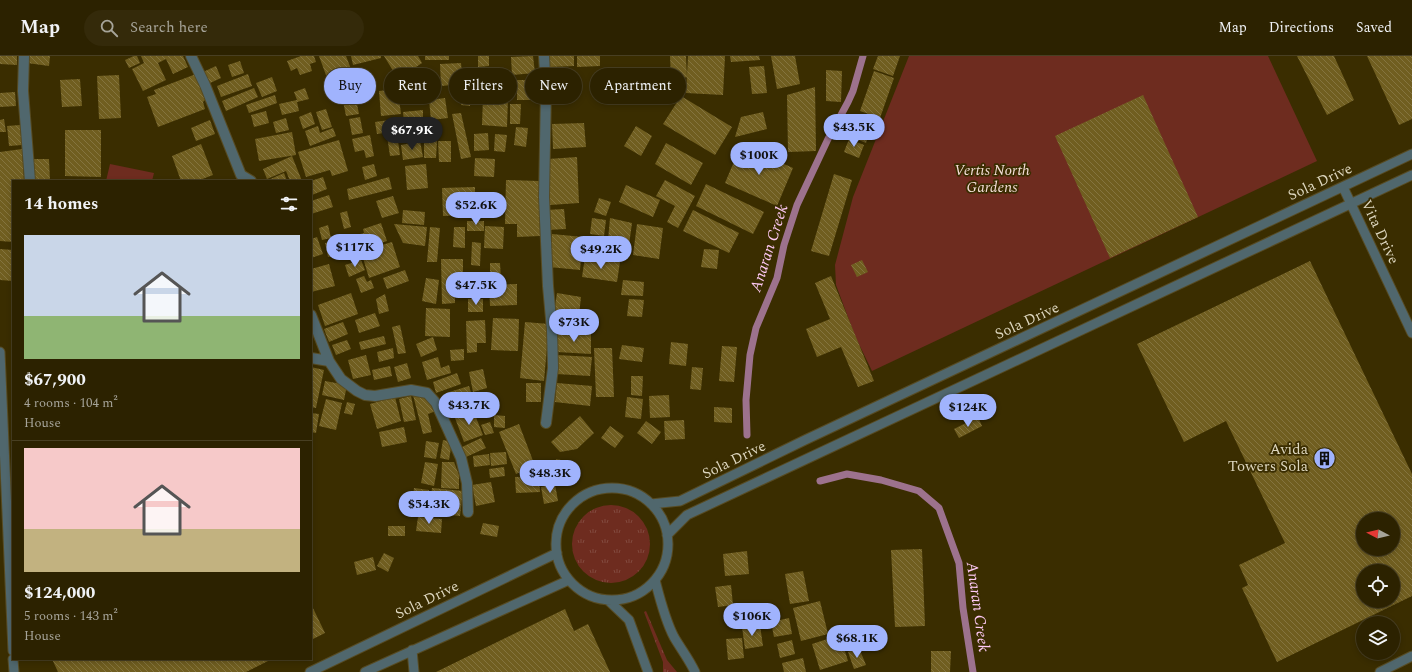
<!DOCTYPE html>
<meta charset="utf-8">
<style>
:root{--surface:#2c2200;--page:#342a0a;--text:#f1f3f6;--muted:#a6a499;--line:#483f22;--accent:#a0b3fd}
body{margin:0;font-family:Spectral,serif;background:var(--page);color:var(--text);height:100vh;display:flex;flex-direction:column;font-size:15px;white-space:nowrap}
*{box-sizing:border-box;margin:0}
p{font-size:13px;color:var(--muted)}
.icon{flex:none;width:22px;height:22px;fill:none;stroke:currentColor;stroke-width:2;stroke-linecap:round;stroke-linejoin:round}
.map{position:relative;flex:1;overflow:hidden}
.drawer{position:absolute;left:12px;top:124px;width:300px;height:480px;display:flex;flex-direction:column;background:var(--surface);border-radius:0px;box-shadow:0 2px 6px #0003,0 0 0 1px var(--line)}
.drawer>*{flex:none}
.top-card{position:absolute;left:324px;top:12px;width:380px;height:36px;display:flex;gap:8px}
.needle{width:26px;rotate:277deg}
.fabs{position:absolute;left:1356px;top:456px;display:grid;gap:8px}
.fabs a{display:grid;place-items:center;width:44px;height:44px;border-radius:50%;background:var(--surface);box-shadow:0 2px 6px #0003,0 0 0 1px var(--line);font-size:20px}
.price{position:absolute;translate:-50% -34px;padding:0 9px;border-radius:14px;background:var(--accent);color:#111;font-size:13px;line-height:26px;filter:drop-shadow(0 1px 2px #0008)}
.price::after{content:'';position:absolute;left:50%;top:24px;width:12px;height:9px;margin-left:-6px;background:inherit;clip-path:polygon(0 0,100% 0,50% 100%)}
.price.on{background:#222;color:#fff}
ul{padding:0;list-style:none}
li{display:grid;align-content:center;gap:8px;height:212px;padding:0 12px}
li+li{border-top:1px solid var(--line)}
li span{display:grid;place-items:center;height:124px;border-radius:0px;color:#555}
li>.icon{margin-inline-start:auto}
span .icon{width:72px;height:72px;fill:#fffc;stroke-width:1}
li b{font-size:17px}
h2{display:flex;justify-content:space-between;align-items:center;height:48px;padding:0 12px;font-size:17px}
.tag{padding:0 14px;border-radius:18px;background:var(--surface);box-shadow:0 2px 6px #0003,0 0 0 1px var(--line);font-size:14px;line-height:36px}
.tag.on{background:var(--accent);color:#111}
header{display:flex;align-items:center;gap:24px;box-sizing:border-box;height:56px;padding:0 20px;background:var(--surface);border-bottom:1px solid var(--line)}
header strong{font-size:19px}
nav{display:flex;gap:22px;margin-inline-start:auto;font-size:14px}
.search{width:280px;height:36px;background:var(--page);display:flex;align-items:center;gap:10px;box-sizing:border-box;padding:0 14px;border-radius:22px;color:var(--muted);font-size:15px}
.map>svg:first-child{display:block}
.grass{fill:url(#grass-tufts)}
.green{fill:#6e2c1f}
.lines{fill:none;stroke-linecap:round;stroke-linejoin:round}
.stream{stroke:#9d728d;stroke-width:7}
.building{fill:url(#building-back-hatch);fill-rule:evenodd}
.lane-casing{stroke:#574b22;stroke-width:11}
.street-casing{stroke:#574b22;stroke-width:12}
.lane{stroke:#50676d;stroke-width:9}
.street{stroke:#50676d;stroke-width:10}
.labels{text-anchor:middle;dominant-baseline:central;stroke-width:3.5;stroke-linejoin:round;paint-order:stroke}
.park-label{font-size:15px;font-style:italic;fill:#f5ded8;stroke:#3a2d00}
.street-label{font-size:15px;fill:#ddd6be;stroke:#3a2d00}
.poi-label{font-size:15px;fill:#ddd6be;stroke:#3a2d00;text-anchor:end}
.water-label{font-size:16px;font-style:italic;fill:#ffcaf5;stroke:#3a2d00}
</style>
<header>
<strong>Map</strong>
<div class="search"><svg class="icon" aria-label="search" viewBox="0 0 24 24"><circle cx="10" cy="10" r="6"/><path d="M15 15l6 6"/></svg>Search here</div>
<nav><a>Map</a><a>Directions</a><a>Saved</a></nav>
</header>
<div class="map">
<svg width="1412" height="616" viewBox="0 0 1412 616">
<defs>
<pattern id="grass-tufts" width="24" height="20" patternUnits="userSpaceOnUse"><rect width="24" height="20" fill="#6e2c1f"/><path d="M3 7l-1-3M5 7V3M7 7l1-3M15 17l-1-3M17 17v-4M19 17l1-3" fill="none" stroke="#824a3e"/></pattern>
<pattern id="building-back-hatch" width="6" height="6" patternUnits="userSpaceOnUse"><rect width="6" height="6" fill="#705e20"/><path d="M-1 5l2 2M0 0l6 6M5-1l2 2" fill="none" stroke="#84743f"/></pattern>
</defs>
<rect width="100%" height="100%" fill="#3a2d00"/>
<path class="grass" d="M572 488a39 39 0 1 1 78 0a39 39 0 1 1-78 0Z
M646 555 667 604 677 616H663V606L644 556Z"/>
<path class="green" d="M909 0H1268L1317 105 872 315 855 280 836 229 835 209 853 141Z
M110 108 154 117 152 125H106Z"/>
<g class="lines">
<path class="stream" d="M747 379 746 344 750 299 756 272 777 222 784 189 797 149 828 83 848 46 853 35 863 0
M820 425 847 418 881 424 919 435 939 452 959 507 963 552 973 616"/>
</g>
<path class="building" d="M0 0H17V9L0 8Z
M28 0H50L49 10 27 7Z
M134 0H137L140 7 129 12 125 4Z
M141 0H183L188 11 173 18 166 3 158 7 166 24 143 35 132 13 144 7Z
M301 0H314L316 6 310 8 312 15 300 19 297 12 291 15 287 5Z
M319 0H346L351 13 327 22Z
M351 0H381V2L353 9Z
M384 0H418L422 7 398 23Z
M425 0H449V4H425Z
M478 0H489V10L478 11Z
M533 0 535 17 512 19 511 1Z
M549 0H574V10L549 11Z
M577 0H600V10L577 11Z
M670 0H686L687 21 671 22Z
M688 0H725L723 39 686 37Z
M730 0H759L760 4 731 6Z
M771 0H795L800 28 777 33Z
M878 0H900L893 20 873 13Z
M1297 0H1334L1354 44 1327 59Z
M1367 0H1412V63L1399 69Z
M240 5 244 17 232 21 228 9Z
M461 7 463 28 441 30 440 8Z
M216 10 221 22 208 28 203 16Z
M764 10 767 37 752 38 749 11Z
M422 14 423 47H412L411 15Z
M826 14 842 15 841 46 826 45Z
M874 15 894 22 880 62 860 55Z
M196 18 205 44 203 46 205 53 158 71 147 41 156 38 154 34Z
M248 18 252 30 221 41 217 30Z
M119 19 121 62 99 63 97 20Z
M476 19H488V40H476Z
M272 21 277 35 262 41 256 27Z
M353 21 357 39 339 43 335 26Z
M80 23 82 50 62 51 60 24Z
M517 24H536V44H517Z
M405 25 406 41 399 42 401 58 381 60 379 35 398 33 399 37 398 26Z
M601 25 646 28 644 47 599 44Z
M815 31 816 95 788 96 787 39Z
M254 32 258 41 226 55 222 45Z
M305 32 309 43 297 46 299 55 282 59 279 48 297 44 294 36Z
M462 33 471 34 470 50 461 49Z
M15 36 16 50 0 51V37Z
M275 39 277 47 249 57 246 49Z
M1143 39 1198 161 1110 202 1055 80Z
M681 40 732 71 715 99 663 68Z
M483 41 508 42 507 71 482 69Z
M445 42 448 62 431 64 429 44Z
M356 43 359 58 346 60 343 45Z
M510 48H521L520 68H510Z
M326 53 332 71 322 74 316 56Z
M423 54V65L404 67 403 56Z
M266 55 269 67 254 71 251 59Z
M311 56 315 68 303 73 299 61Z
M763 56 767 73 735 81 741 61Z
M461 57 471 101 461 103 452 58Z
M854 58 874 65 866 87 846 79Z
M360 61 363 77 352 79 349 63Z
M286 62 289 74 276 77 273 66Z
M4 63 6 76H0V64Z
M396 63 398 75 377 78 375 66Z
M210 64 215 78 196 85 191 72Z
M584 67 586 91 553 93 552 68Z
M417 68 418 82 402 84 401 70Z
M20 69 22 89 9 90 7 70Z
M318 70 320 77 333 72 336 80 310 90 305 75Z
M636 70 652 80 641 100 624 90Z
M516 71 528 72 526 91 514 89Z
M65 74H101V121L65 120Z
M292 76 296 99 259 105 255 83Z
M488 77 489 94 474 95V78Z
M397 78 400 99 390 100 387 80Z
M495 78 507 79 505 96 494 95Z
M370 79 374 100 366 102 364 94 355 96 352 83Z
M849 83 864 89 859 102 844 96Z
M339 84 348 115 332 120 330 114 306 121 298 96Z
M420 85 423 101 403 104 401 89Z
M424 85H437L436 102H424Z
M438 85H451V106H439Z
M666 87 703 107 691 129 655 108Z
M201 88 213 119 197 125H181L172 100Z
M741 89 793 112 777 150 725 127Z
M22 93 24 125H13V186L0 185V96Z
M292 100 302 125H290L286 115 267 123 263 113Z
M577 101 579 147 550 149 548 103Z
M475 102 495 103 494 121 474 120Z
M33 103H49L50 125H34Z
M374 108 377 120 365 124 362 111Z
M426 108 428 132 407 134 405 110Z
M284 117 287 125H266Z
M834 118 852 124 829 200 811 195Z
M323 121 327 133 312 139 311 125Z
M389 121 392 133 349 144 347 133Z
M506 124 539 125 540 180 517 181V168H505Z
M665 124 695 140 678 172 667 166 675 150 656 140Z
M706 128 764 156 753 178 696 150Z
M626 129 660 144 653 161 619 146Z
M475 131V159L443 160 442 132Z
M329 139 333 151 311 158V145Z
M393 140 399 157 382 162 376 145Z
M599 142 611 146 606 160 594 156Z
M564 153 566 173 547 174 546 154Z
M403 154 425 156 424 169 402 167Z
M693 154 739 177 729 197 683 175Z
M347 155 351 171 344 173 340 157Z
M592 162 606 164 604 180 590 178Z
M610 162 632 167 629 189 608 184Z
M467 165H484V175H467Z
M381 167 387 185 369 191 368 189 360 192 356 179 364 177 363 173Z
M394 168 427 171 425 190 403 187Z
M637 168 663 172 659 203 633 199Z
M328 169 331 182 322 184 319 172Z
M485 170 504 171 503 193 484 192Z
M430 171 440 172 437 206H427Z
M454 171H465V192L453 191Z
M552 178 583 181 580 214 549 211Z
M317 181 323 198 311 202V183Z
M346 183 349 197 328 201 325 187Z
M392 186 400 211 369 222 363 202 377 198 375 191Z
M472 186 481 187 480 210 471 209Z
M0 193 13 194V225L0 224Z
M704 193 719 194 717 213 701 211Z
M585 201 620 206 617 226 582 221Z
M441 203H463V220H459V237H455V247L442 248Z
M361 204 365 214 349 221 345 209Z
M862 204 868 216 857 221 851 209Z
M1310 205 1412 418V540L1277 606 1242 532 1248 529 1239 509 1285 487 1226 365 1184 386 1137 288ZM1363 463H1393V493H1363ZM1363 515H1393V545H1363Z
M490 207H500L501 223H490Z
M329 208 335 230 311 236V213Z
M405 214 409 225 387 233 383 222Z
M364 220 367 226 371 224 374 232 361 237 356 223Z
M831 220 874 325 858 331 841 291 817 301 806 273 830 263 815 227Z
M426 222 439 224 436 248 422 245Z
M473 223H485V236H473Z
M623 224 644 226 643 240 621 239Z
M517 228V249L490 250 489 229Z
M351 237 358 258 325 270 318 249Z
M557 237 581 241 579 259 554 256Z
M385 238 389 255 379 258 376 243Z
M468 243H483V256H468Z
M629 243 644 244 642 261 627 260Z
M426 252 450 253V281L425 280Z
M375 257 380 270 359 277 355 264Z
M493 262 519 263 518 295 491 294Z
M485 264 486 287H477V296L467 297 466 265Z
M343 266 348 278 329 286 324 273Z
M525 266 549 268 544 325 520 322Z
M400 269 406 297 398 298 392 271Z
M558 277 591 278V298L557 296Z
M384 280 386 288 361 294 359 286Z
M433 281 437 294 421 301 416 288Z
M347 284 351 293 336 299 332 289Z
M671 286 688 288 686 310 669 308Z
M622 289 644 292 642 306 619 303Z
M722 290 737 291 734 326 719 325Z
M393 292 394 302 379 306 377 296Z
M594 292H612L614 341H596Z
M464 293V304L451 305 450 294Z
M366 299 371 319 353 323 348 304Z
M557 299 592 301 590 320 556 318Z
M438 301 441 312 449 309 451 317 427 324 422 306Z
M407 307 411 322 398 326 394 311Z
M390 310 392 320 374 324 372 314Z
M311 311 324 314 316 352 311 351Z
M692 311 703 312 701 334 690 333Z
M483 313 487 332 473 336 469 316Z
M457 317 461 328 436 337 433 326Z
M631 320H643L642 340 631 339Z
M325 325 347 329 344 344 322 339Z
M526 327H541V346H526Z
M557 327 592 330 590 350 555 346Z
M469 330 476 352 453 360 446 337Z
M413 339 428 342 436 355 428 358 432 376 423 378Z
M669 339 670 361 650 362 649 340Z
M411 340 416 364 404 366 399 343Z
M395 341 401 365 377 373 370 348Z
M627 341 643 343 641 363 625 361Z
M326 343 342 347 336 374 319 370Z
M347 346 355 348 352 359 344 357Z
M714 351 732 352V367L714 366Z
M473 354 483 379 464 386 455 362Z
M311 357 319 358 316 377 311 376Z
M494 359 505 360V372L494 371Z
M580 360 594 377 577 393 560 396 551 386Z
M978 361 982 370 959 382 954 373Z
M684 364 685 383 665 384 664 365Z
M646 365 661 376 652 388 637 377Z
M490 366 494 377 485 379 481 369Z
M519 368 535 410 516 418 499 376Z
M610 370 624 380 615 392 601 382Z
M404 371 407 386 382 391 379 376Z
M481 382 486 392 466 401 462 391Z
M443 384 452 386 449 404 440 402Z
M426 385 439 387 436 403 424 401Z
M506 396 507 408 491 410 490 397Z
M489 398 490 409 474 411 473 400Z
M556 403 566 405 564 419 554 418Z
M425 406 438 408 434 430 421 427Z
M442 406H454L459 419V433L441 432Z
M504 411 505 420 490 422 489 413Z
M539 420 540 436 516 437 515 421Z
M491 426 495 446 476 450 472 429Z
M555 428 558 445 544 448 541 431Z
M414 432 429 434 427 451 412 449Z
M432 432 463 435 460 460 429 457Z
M418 461 442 463 441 477 416 475Z
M483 467 499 470 497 481 480 478Z
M388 470H405V480H388Z
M922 493 925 570 895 571 891 494Z
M747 495 749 518 725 520 723 498Z
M384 497 394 502 388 516 377 510Z
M373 501 376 514 357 519 354 506Z
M803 515 809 545 790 548 785 518Z
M731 529 733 549 718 551 715 531Z
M820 545 828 578 801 585 793 552Z
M311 548 325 577 311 584Z
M565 553 574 575 588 568 610 616H436Z
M789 562 792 578 774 581 771 566Z
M760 569 763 590 745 593 742 571Z
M840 579 848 605 820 614 812 588Z
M742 582 744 602 728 604 726 583Z
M792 584 795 598 780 602 777 588Z
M859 592 866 609 854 613 848 596Z
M931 595H951L950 616H931Z
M803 602 806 616H784L782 607Z
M52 603H272L246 616H58Z"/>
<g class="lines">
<defs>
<path id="lane" d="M1343 131 1412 277
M0 296 13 595
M556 488a56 56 0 1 1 112 0a56 56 0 1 1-112 0Z
M651 448 680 445 805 384 1412 98
M667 479 687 459 1412 119
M655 524C660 543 665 564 674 581 681 593 689 603 695 616
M608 544 629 564 648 616
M412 594 414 616
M13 603 14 616
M310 616 557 497
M365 616 569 524
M1380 616 1412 600"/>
<path id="street" d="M24 0 23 35 30 125
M191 0 205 29 241 119 251 125
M544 0 546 34 544 141 548 230 552 274 553 312 546 367
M311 259 329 305 341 323 357 335 365 339 375 340 411 334 427 337 436 347 461 402 467 427 468 456
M311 302 329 305"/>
</defs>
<use href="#lane" class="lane-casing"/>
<use href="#street" class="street-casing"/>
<use href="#lane" class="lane"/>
<use href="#street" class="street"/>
</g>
<defs>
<symbol id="building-disc" viewBox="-11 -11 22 22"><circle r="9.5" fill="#a0b3fd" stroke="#3a2d00"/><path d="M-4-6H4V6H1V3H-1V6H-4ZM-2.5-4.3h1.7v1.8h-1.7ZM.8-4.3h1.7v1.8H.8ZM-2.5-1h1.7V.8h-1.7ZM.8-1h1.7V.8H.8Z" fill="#111"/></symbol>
</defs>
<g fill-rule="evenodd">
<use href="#building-disc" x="1312" y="390" width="25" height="25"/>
</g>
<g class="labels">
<g class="park-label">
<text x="992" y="114">Vertis North<tspan x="992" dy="17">Gardens</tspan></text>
</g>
<g class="street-label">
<text transform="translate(1320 126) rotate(-25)">Sola Drive</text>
<text transform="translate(1380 176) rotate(65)">Vita Drive</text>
<text transform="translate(1027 265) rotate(-25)">Sola Drive</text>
<text transform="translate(734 404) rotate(-26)">Sola Drive</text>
<text transform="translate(427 544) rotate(-26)">Sola Drive</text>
</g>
<g class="poi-label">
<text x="1308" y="393">Avida<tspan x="1308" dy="17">Towers Sola</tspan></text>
</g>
<g class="water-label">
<text transform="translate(769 192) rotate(-72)">Anaran Creek</text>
<text transform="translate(978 551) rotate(82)">Anaran Creek</text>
</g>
</g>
</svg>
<div class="fabs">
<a><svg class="needle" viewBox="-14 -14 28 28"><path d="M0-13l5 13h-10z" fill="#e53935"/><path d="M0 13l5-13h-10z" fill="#a6a499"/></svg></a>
<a><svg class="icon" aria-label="locate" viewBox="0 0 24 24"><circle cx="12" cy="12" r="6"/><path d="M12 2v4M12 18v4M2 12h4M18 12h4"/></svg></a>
<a><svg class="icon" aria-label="layers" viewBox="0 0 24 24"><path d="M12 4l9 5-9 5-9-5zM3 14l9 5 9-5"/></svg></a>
</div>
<b class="price" style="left:854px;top:92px">$43.5K</b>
<b class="price on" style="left:412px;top:95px">$67.9K</b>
<b class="price" style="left:759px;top:120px">$100K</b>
<b class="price" style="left:476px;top:170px">$52.6K</b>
<b class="price" style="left:355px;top:212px">$117K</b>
<b class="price" style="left:601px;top:214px">$49.2K</b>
<b class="price" style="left:476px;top:250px">$47.5K</b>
<b class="price" style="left:574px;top:287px">$73K</b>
<b class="price" style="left:469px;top:370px">$43.7K</b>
<b class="price" style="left:968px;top:372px">$124K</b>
<b class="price" style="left:550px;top:438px">$48.3K</b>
<b class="price" style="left:429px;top:469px">$54.3K</b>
<b class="price" style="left:752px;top:581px">$106K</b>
<b class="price" style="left:857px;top:603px">$68.1K</b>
<div class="top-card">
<a class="tag on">Buy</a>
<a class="tag">Rent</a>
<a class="tag">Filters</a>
<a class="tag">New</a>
<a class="tag">Apartment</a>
</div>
<section class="drawer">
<h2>14 homes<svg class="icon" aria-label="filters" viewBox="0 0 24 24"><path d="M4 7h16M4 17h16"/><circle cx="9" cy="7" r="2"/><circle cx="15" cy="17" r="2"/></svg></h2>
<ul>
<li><span style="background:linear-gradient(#c9d6e8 65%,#8fb573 0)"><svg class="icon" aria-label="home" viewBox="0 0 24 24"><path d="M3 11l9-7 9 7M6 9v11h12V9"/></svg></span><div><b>$67,900</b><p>4 rooms · 104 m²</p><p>House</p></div></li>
<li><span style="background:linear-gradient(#f6c9c9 65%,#c2b280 0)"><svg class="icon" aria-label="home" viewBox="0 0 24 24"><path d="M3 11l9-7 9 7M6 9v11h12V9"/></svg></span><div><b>$124,000</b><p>5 rooms · 143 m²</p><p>House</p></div></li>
</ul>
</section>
</div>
